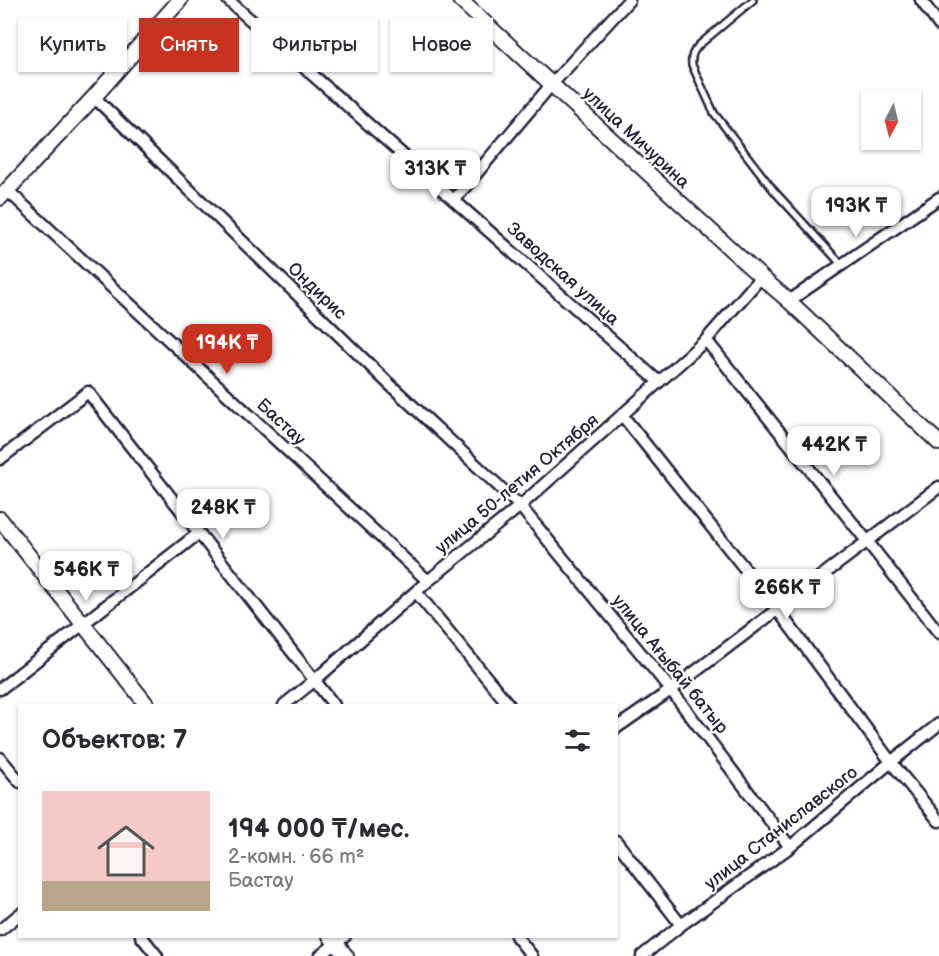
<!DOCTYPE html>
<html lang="ru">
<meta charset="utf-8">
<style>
:root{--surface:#fff;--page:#f2f2f3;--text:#2b2b33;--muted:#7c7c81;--line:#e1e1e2;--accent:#c8321e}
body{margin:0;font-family:"Balsamiq Sans",sans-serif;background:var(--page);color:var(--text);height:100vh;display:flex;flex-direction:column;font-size:22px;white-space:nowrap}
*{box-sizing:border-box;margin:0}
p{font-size:20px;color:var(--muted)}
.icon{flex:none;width:33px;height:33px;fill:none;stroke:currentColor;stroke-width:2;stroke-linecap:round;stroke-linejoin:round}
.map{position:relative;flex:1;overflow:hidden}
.side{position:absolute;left:18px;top:704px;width:600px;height:234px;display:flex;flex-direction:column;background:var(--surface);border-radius:0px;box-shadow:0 2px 4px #0004}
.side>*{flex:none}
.banner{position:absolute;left:18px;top:18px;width:600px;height:54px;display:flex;gap:12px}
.needle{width:39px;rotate:187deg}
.fabs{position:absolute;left:861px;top:90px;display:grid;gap:12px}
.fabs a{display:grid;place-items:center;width:60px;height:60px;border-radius:0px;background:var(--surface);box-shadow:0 2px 4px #0004;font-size:30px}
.price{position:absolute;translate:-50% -51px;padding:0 14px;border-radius:12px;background:#fff;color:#222;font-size:20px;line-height:39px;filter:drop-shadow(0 2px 3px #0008)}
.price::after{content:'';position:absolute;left:50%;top:36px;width:18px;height:14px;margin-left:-9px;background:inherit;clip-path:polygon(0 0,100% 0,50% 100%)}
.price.current{background:var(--accent);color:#fff}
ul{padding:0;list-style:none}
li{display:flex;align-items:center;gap:18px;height:150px;padding:0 24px}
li+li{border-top:2px solid var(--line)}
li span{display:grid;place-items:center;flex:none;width:168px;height:120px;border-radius:0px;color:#555}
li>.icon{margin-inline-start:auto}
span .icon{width:72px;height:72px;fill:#fffc;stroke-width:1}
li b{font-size:26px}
h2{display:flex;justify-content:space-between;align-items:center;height:72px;padding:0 24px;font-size:26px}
.tag{padding:0 21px;border-radius:0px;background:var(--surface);box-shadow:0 2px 4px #0004;font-size:21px;line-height:54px}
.tag.current{background:var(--accent);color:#fff}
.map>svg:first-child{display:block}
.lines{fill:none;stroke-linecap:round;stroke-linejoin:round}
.service-casing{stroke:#22223b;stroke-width:10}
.minor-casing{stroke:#22223b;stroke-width:15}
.tertiary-casing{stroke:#22223b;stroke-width:18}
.service{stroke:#fff;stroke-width:5}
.minor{stroke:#fff;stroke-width:10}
.tertiary{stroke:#fff;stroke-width:14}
.labels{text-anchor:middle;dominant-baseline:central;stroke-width:4.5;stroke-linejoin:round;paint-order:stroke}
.street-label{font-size:18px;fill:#22223b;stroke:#fff}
</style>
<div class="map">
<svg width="939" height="956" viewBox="0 0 939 956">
<rect width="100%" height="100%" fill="#fff"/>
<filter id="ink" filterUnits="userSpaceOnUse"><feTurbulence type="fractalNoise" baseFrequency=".0167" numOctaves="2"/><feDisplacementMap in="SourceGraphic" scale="12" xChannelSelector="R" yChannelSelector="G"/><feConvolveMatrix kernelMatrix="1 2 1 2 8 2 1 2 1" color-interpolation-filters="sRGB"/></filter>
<g filter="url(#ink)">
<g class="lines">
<defs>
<path id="service" d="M753 0 699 45C693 51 691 56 692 65L714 113 775 192 842 265"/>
<path id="minor" d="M228 0 659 382
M921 0 939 25
M94 97 386 381 520 506 671 690 790 847
M7 190 428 581
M454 200 551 85 629 0
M789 301 939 198
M706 340 867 541 939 633
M622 415 777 609 891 762 939 821
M0 459 88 392 334 705
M416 592 509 705
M0 689 199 533
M284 705 315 680 428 581 520 506 706 340 761 277
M616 728 671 690 939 487
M0 758 20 782
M616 841 681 925
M0 930 20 914
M141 936 157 956
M516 936 532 956
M320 956 345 936
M642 956 681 925 790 847 891 762 939 724"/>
<path id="tertiary" d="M460 0 761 277 789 301 939 443
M0 198 94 97 180 0
M0 519 147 705
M330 936 346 956"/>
</defs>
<use href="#service" class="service-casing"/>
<use href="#minor" class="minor-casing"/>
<use href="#tertiary" class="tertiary-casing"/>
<use href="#service" class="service"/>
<use href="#minor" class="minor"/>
<use href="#tertiary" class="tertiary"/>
</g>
</g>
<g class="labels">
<g class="street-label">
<text transform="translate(636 138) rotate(43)">улица Мичурина</text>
<text transform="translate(563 274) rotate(42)">Заводская улица</text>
<text transform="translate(317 291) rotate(44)">Ондирис</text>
<text transform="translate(281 422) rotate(43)">Бастау</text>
<text transform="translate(517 484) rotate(-40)">улица 50-летия Октября</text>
<text transform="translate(670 664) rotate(51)">улица Ағыбай батыр</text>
<text transform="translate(781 828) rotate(-38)">улица Станиславского</text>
</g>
</g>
</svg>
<div class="fabs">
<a><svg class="needle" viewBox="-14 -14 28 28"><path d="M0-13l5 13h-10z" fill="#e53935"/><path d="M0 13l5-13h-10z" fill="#7c7c81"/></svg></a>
</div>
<b class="price" style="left:435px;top:201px">313K ₸</b>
<b class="price" style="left:856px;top:238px">193K ₸</b>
<b class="price current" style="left:227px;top:375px">194K ₸</b>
<b class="price" style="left:834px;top:477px">442K ₸</b>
<b class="price" style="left:223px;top:540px">248K ₸</b>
<b class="price" style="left:86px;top:602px">546K ₸</b>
<b class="price" style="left:787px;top:620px">266K ₸</b>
<div class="banner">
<a class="tag">Купить</a>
<a class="tag current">Снять</a>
<a class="tag">Фильтры</a>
<a class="tag">Новое</a>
</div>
<section class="side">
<h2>Объектов: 7<svg class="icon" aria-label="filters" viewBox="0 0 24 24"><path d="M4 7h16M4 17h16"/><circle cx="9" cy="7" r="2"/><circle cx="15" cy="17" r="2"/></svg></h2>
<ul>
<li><span style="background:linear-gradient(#f6c9c9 75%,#b9a48a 0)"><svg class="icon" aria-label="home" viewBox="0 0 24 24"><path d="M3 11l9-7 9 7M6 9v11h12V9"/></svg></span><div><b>194 000 ₸/мес.</b><p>2-комн. · 66 m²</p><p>Бастау</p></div></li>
</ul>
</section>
</div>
